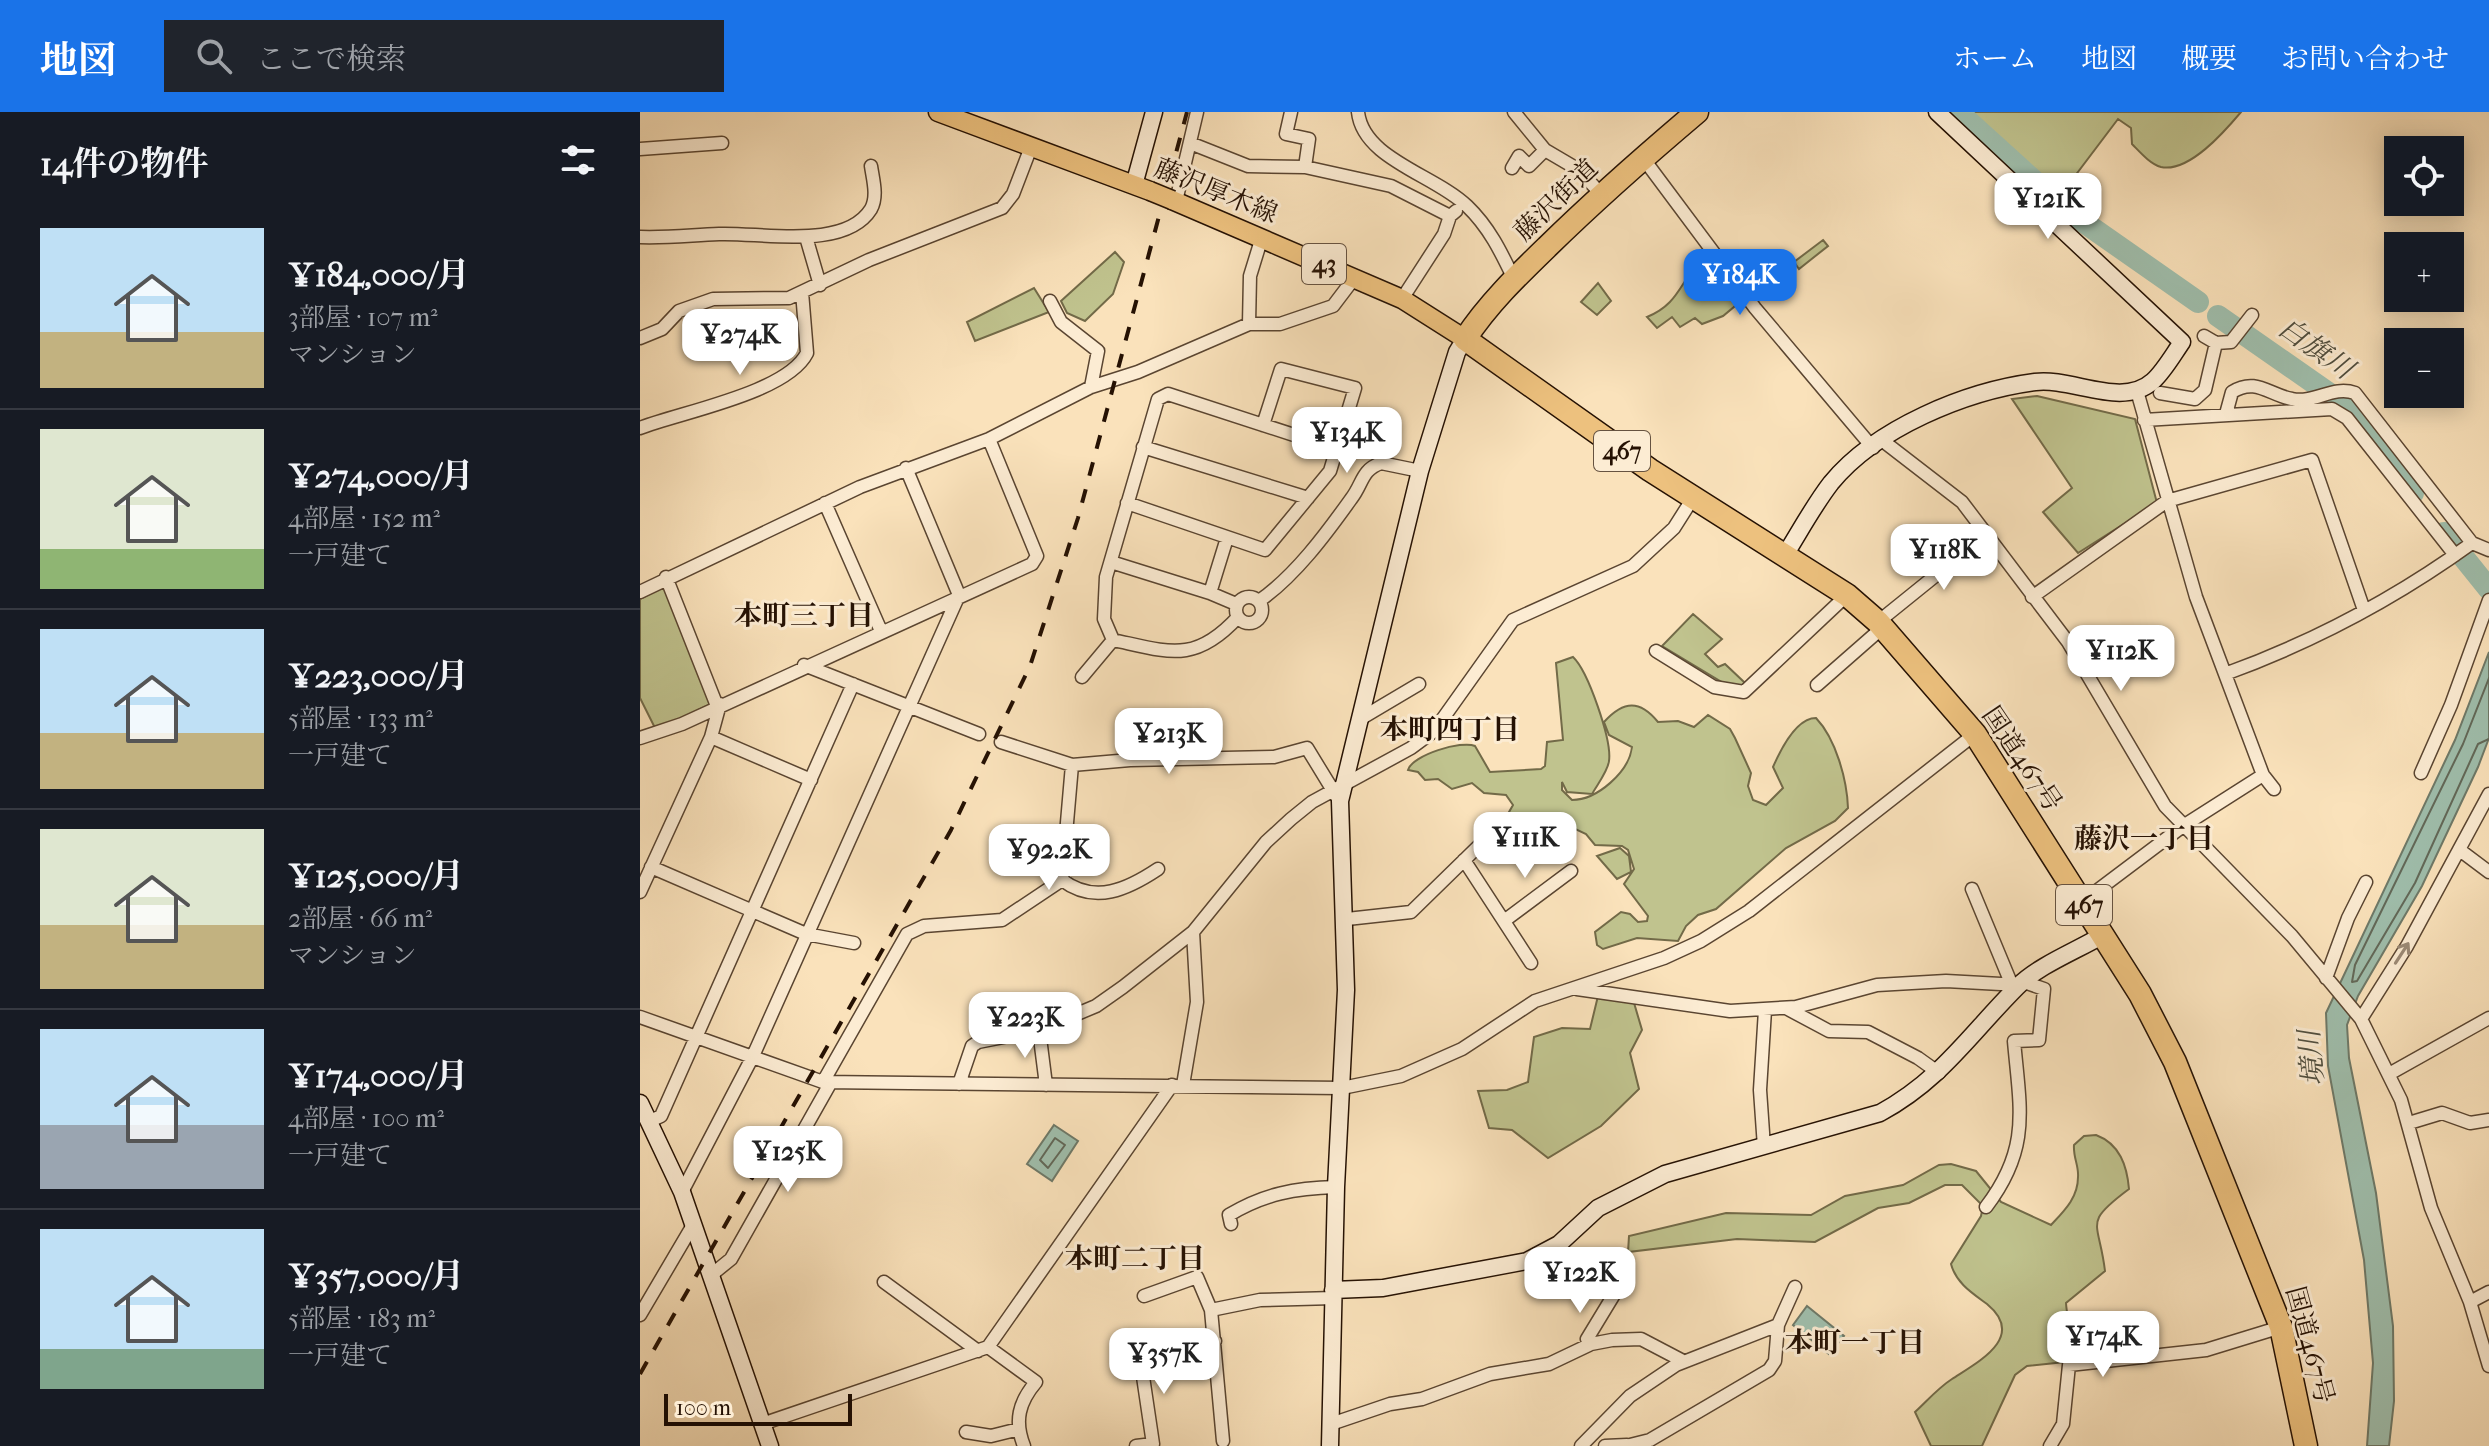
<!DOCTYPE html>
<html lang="ja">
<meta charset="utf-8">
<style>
:root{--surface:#171b24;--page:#20242c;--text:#f1f3f6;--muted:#9ea1a6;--line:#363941;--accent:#1a73e8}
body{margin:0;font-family:"IM FELL French Canon","Noto Serif JP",serif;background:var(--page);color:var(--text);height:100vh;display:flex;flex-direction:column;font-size:30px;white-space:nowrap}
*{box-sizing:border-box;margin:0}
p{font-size:26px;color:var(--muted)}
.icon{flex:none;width:44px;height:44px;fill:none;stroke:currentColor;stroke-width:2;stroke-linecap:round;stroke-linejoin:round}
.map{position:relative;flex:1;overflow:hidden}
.drawer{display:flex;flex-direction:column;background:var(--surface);width:640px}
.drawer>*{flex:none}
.tools{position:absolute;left:1744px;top:24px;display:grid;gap:16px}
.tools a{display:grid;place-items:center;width:80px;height:80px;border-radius:0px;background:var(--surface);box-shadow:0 4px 20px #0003;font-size:40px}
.scale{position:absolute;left:24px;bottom:20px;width:188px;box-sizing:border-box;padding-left:8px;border:4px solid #251103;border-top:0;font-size:22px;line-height:28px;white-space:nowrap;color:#251103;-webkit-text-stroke:6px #fcecd3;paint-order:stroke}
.price{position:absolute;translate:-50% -68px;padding:0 18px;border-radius:16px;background:#fff;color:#222;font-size:26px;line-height:52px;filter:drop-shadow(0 2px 4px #0008)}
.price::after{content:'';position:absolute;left:50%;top:48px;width:24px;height:18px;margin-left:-12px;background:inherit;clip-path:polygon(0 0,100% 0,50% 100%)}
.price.current{background:var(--accent);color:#fff}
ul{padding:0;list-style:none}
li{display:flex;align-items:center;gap:24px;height:200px;padding:0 40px}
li+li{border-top:2px solid var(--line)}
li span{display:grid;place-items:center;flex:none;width:224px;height:160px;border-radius:0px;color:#555}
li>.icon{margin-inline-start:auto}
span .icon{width:96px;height:96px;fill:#fffc;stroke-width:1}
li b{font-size:34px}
h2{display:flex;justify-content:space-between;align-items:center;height:96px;padding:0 40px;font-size:34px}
header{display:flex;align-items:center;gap:48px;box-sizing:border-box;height:112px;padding:0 40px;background:var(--accent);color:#fff}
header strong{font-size:38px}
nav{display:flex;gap:44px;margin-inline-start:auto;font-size:28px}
.search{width:560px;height:72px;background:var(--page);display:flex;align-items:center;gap:20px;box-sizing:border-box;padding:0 28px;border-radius:0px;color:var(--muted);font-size:30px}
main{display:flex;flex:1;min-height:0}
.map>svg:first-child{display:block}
.green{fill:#c0c38e;stroke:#726a48;stroke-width:2}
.water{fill:#9fbeac;stroke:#6e7968;stroke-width:2}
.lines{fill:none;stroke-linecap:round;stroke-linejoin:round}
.shore{stroke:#626858;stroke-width:2}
.river{stroke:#9fbeac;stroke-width:22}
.street-casing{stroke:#5a4531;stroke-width:15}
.secondary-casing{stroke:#251103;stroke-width:19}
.primary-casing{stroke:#251103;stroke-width:21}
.highway-casing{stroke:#251103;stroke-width:25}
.street{stroke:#fcecd3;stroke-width:12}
.secondary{stroke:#fcecd3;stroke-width:16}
.primary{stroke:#edc17e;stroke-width:18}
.highway{stroke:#edc17e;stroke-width:22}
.rail{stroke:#251103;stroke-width:4;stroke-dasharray:14 14;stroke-linecap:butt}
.primary-bridge-casing{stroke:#251103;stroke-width:21;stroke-linecap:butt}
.primary-bridge{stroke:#edc17e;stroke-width:18}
.oneway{stroke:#9b8975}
.labels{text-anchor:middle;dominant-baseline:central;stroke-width:6;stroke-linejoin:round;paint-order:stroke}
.shield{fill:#fcecd3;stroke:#665341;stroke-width:2}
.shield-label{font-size:24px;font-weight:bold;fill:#251103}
.street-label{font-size:26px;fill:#251103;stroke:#fcecd3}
.water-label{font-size:28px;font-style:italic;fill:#504e3e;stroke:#fcecd3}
.neighbourhood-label{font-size:28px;font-weight:bold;fill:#251103;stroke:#fcecd3}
</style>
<header>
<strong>地図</strong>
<div class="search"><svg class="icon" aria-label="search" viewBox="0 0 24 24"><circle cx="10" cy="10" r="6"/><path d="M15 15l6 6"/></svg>ここで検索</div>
<nav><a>ホーム</a><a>地図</a><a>概要</a><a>お問い合わせ</a></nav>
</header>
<main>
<section class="drawer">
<h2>14件の物件<svg class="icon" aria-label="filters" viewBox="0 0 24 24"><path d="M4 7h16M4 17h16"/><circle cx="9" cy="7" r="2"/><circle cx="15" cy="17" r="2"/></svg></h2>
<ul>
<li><span style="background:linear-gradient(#bfe0f5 65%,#c2b280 0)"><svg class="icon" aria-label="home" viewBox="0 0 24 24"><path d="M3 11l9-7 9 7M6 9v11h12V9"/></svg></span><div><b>¥184,000/月</b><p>3部屋 · 107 m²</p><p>マンション</p></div></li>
<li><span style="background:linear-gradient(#dfe7d0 75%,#8fb573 0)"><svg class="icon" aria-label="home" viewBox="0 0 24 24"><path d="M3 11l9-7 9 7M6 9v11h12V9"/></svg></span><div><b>¥274,000/月</b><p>4部屋 · 152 m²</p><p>一戸建て</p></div></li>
<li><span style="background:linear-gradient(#bfe0f5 65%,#c2b280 0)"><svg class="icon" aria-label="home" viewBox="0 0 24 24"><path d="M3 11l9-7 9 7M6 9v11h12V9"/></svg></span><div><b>¥223,000/月</b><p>5部屋 · 133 m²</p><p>一戸建て</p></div></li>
<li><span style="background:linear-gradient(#dfe7d0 60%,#c2b280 0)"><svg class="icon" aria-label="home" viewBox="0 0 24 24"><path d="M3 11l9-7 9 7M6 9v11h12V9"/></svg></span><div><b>¥125,000/月</b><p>2部屋 · 66 m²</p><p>マンション</p></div></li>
<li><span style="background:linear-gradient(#bfe0f5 60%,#9aa5b1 0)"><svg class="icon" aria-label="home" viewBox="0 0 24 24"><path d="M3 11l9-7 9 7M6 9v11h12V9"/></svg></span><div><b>¥174,000/月</b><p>4部屋 · 100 m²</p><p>一戸建て</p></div></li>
<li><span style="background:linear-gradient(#bfe0f5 75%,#7fa58c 0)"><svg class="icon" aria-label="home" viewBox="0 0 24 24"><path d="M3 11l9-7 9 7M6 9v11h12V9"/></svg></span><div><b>¥357,000/月</b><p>5部屋 · 183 m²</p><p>一戸建て</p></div></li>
</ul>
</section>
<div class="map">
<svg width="1849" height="1334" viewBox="0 0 1849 1334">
<rect width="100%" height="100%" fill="#fae2bb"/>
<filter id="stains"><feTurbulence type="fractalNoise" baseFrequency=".0025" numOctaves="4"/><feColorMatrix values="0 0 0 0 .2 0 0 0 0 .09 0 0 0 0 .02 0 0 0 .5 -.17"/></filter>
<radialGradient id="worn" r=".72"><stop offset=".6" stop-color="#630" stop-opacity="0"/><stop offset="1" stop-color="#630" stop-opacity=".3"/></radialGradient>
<path class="green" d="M1326 0H1601C1585 19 1549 61 1521 55 1510 52 1500 40 1492 32L1491 16 1478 7 1422 81Z
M1183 128 1188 134 1159 157 1154 150Z
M475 140 484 150 473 182 445 209 427 201 421 189Z
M1065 146 1101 189 1083 204 1062 212 1055 206 1040 215 1032 205 1017 216 1007 205C1042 191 1040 165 1065 146Z
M958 171 971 189 957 203 941 190Z
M394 176 409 200 335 229 327 210Z
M1397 284 1495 307 1517 391 1438 441 1403 400 1432 376 1372 287Z
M24 474 71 592 16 618 0 586V487Z
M1053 502 1082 527 1065 542 1078 555 1085 552 1104 570V577L1095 578 1022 534Z
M933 545C948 559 972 628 969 649 968 659 957 673 952 682L927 680 922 670V678L932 688C957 688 989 660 992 635L969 623 964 610C984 588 1000 588 1018 610L1038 609 1054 615 1068 603 1090 617 1095 626 1111 661 1108 674 1113 688 1126 693 1143 676 1133 655C1140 639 1156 606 1176 606 1196 627 1207 668 1208 696L1195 709 1146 736 1076 797 1058 803 1046 814 1038 829 997 826 963 837 957 833 955 820 981 800 990 802 998 810 1007 809 1008 804 984 772 994 757 988 738 982 734 955 733 946 722 925 712 877 737 861 714 873 693 866 683 844 681 832 671 812 677 798 667 785 668 778 660 768 658C772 643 822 628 835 634L850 660 901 657 905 654 907 630 923 628 916 551Z
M980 736 989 744 991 760 977 767 957 744Z
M958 884H992L1002 918 990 941 999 977 961 1014 908 1046 872 1018 849 1016 838 979 867 978 888 970 894 925 922 916 950 917Z
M1456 1023C1480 1032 1487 1054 1489 1077 1442 1112 1459 1108 1465 1159L1426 1191C1427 1210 1437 1235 1425 1250L1387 1254 1375 1263 1342 1334H1291L1275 1300C1287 1289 1298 1276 1312 1267 1338 1250 1387 1225 1347 1192 1332 1181 1316 1171 1311 1152L1341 1104 1343 1094 1322 1073H1305L1269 1091 1238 1096 1175 1130 1097 1127 988 1140 989 1124 1086 1101 1171 1103 1205 1084 1263 1073 1299 1053 1311 1052 1336 1059 1361 1090 1411 1113C1424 1099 1438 1086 1438 1065 1439 1054 1433 1045 1434 1033L1444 1024Z"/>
<path class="water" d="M1849 540V626L1838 655 1782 774 1718 884 1707 913 1709 946 1736 1081 1753 1214 1754 1289 1749 1334H1727L1733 1251 1724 1148 1688 954 1686 901 1815 628Z
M414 1013 438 1029 412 1069 387 1052Z
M1167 1194 1204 1224 1189 1242 1153 1213Z"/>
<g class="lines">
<path class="shore" d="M1849 566 1823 632 1715 853 1712 870 1717 869 1775 771 1838 632 1849 627
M415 1026 425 1033 408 1056 400 1048Z"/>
<path class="river" d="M1318 0 1425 97 1558 190
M1578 204 1707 294 1773 381
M1804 421 1849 477"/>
<defs>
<path id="street" d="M651 0 646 22 669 27 665 55
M718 0C723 47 795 63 827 94 849 115 861 140 874 167
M874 0 905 38 939 58 961 82
M550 31 608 54 665 55 751 74 810 104
M0 37 82 31
M1003 46 1115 196 1233 336
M872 56 879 44 889 54 905 38
M536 89 557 0
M0 125C28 126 52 123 79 122 120 120 205 139 231 97 238 84 233 68 231 54
M166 125 180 173
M762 187 804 122 810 104 816 99
M410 189 421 210 458 239 451 275
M609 212H640L693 194 715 165
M1564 224 1576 231 1591 230 1612 203
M0 226 22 217 39 199 73 187 149 186 229 148 362 96 373 82 391 35
M1520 281 1555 287 1565 278 1576 231
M1586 302 1592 280C1616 265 1629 283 1652 287 1674 292 1693 273 1715 281L1832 431 1849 438
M1504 308 1692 297 1707 306 1815 443
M0 316C41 300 147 281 167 241L162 180
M1243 329 1322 390 1428 530 1525 694 1652 824 1721 907 1761 988 1791 1096 1830 1190 1849 1254
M503 335 668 386
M185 391 241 519
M487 391 625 438 690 359 715 276 641 257 623 313
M471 450 570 481 587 426
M26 465 77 594
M0 480 220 375 349 327 451 275 498 260 609 212 610 164 622 125
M570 481 596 492
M596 498a13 13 0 1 1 26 0a13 13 0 1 1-26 0Z
M1392 485 1527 389 1672 348 1724 498
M619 489C655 464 686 422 711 387 723 372 721 358 741 351L780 359
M1238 510 1347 422
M473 528 464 507 466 465 518 287 528 282 697 337
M473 528C529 540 555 552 598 505
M1016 539 1074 575 1104 580 1207 483
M164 553 339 622
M1585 562C1673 530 1756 486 1832 431
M442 565 473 528
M1177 573 1242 516
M720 607 779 572
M71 625 171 668
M0 626 42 612 392 452 397 444 349 327
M361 630 432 653 490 648 634 645 667 636 697 685
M432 653 422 768C455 793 488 777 518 757
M1781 661 1811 593 1849 488
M1623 663 1634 677
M1821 739 1849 760
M824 748 891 851
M11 755 166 822 214 831
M1332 777 1371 871
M0 780 71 625 80 592
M1442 790 1543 714 1623 663 1556 485 1497 279
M707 807 771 800 854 719
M864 809 931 759
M1686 866 1708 806 1726 770
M937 877 1090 899 1156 895 1237 873 1306 869 1379 873
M1146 896 1189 919 1228 920 1278 946 1299 961
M0 905 183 970 702 976 761 964 822 937 895 889 1024 846 1061 829 1109 799 1335 622
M1721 907 1767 834 1849 682
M399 918 406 973
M1749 962 1849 906
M183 970 267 822 284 814 362 808 422 768
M319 972 332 934 338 930 399 918 456 894 483 875 553 820 626 730 651 707 672 690 771 636 794 619 873 508 993 454 1034 416 1053 386
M543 973 557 890 553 820
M10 1009 21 1004 213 572
M1769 1011 1802 1001 1830 1011 1849 1008
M1124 1035 1120 978 1125 898
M42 1080 113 944 319 483 266 356
M1346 1095C1391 1036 1380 997 1374 929L1399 928 1404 877 1384 870
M591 1112 589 1103C624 1082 655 1076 696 1075
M70 1164 91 1147 191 970
M244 1170 338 1239
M504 1184 557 1165 571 1198 583 1329
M1830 1190 1849 1180
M571 1198 620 1188 694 1186
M0 1203 53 1113
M951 1232 947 1227 981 1171
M348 1235 396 1270C379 1290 374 1309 384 1334
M122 1312 348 1235 532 973
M691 1312 750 1292 782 1287 850 1262 909 1252 951 1232 972 1228 1001 1227 1043 1249
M326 1320 351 1324 379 1317
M496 1334 513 1332 498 1231 575 1229
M941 1334 990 1284 1036 1253 1138 1213 1155 1175
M965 1334 987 1333
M986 1334 1010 1328 1129 1258 1135 1249 1138 1213
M1410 1334 1423 1312 1429 1253 1566 1238 1641 1215"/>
<path id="secondary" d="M494 73 514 0
M1145 443C1160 419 1174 393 1191 371 1236 316 1326 279 1395 270 1432 265 1482 297 1513 269 1524 259 1533 243 1542 230L1297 0
M0 991 42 1080 130 1334
M693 1178 743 1176 887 1149 919 1132 958 1096 1025 1062 1240 1001C1301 968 1330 922 1377 875 1399 853 1436 839 1463 823
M690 1334 696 1075 706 878 700 689 780 359 817 240 825 227"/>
<path id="primary" d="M298 0 510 79
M532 88 762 187 825 227"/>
<path id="highway" d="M1057 0C1005 44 955 88 907 135 877 164 848 192 825 227L1010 358 1207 483 1238 510 1335 622 1500 882 1535 950 1641 1215 1666 1334"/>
</defs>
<use href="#street" class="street-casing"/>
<use href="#secondary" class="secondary-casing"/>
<use href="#primary" class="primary-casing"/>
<use href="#highway" class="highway-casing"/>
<use href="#street" class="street"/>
<use href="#secondary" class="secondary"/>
<use href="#primary" class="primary"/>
<use href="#highway" class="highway"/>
<path class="rail" d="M0 1262 311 718 390 554 438 406 547 0"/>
<defs>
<path id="primary-bridge" d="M510 79 532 88"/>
</defs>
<use href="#primary-bridge" class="primary-bridge-casing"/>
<use href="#primary-bridge" class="primary-bridge"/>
</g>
<defs><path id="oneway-shaft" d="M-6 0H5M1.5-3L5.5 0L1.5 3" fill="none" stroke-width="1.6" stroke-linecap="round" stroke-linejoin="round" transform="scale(2)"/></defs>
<use class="oneway" href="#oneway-shaft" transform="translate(1762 841) rotate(-57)"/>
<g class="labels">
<g class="shield">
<rect x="662" y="132" width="44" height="40" rx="6"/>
<rect x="954" y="319" width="56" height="40" rx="6"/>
<rect x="1416" y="773" width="56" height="40" rx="6"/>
</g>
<g class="shield-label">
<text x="684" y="152">43</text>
<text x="982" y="339">467</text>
<text x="1444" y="793">467</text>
</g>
<g class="street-label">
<text transform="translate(576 79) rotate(22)">藤沢厚木線</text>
<text transform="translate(916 88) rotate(-44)">藤沢街道</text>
<text transform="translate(1382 647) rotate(56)">国道467号</text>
<text transform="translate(1670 1233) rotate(75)">国道467号</text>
</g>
<g class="water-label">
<text transform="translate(1676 236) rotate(35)">白旗川</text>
<text transform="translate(1671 946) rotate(-95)">境川</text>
</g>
<g class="neighbourhood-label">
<text x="164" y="503">本町三丁目</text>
<text x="810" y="617">本町四丁目</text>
<text x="1504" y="726">藤沢一丁目</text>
<text x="495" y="1146">本町二丁目</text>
<text x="1215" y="1230">本町一丁目</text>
</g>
</g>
<rect width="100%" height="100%" filter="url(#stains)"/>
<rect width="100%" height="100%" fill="url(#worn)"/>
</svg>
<div class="tools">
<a><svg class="icon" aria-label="locate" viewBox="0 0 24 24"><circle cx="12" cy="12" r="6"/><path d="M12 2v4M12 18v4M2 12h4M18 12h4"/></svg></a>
<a>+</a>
<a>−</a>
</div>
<div class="scale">100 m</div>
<b class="price" style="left:1408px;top:129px">¥121K</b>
<b class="price current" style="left:1100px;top:205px">¥184K</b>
<b class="price" style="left:100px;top:265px">¥274K</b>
<b class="price" style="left:707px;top:363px">¥134K</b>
<b class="price" style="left:1304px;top:480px">¥118K</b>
<b class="price" style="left:1481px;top:581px">¥112K</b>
<b class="price" style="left:529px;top:664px">¥213K</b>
<b class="price" style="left:885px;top:768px">¥111K</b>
<b class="price" style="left:409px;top:780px">¥92.2K</b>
<b class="price" style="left:385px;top:948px">¥223K</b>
<b class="price" style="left:148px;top:1082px">¥125K</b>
<b class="price" style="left:940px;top:1203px">¥122K</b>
<b class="price" style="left:1463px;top:1267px">¥174K</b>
<b class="price" style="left:524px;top:1284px">¥357K</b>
</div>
</main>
